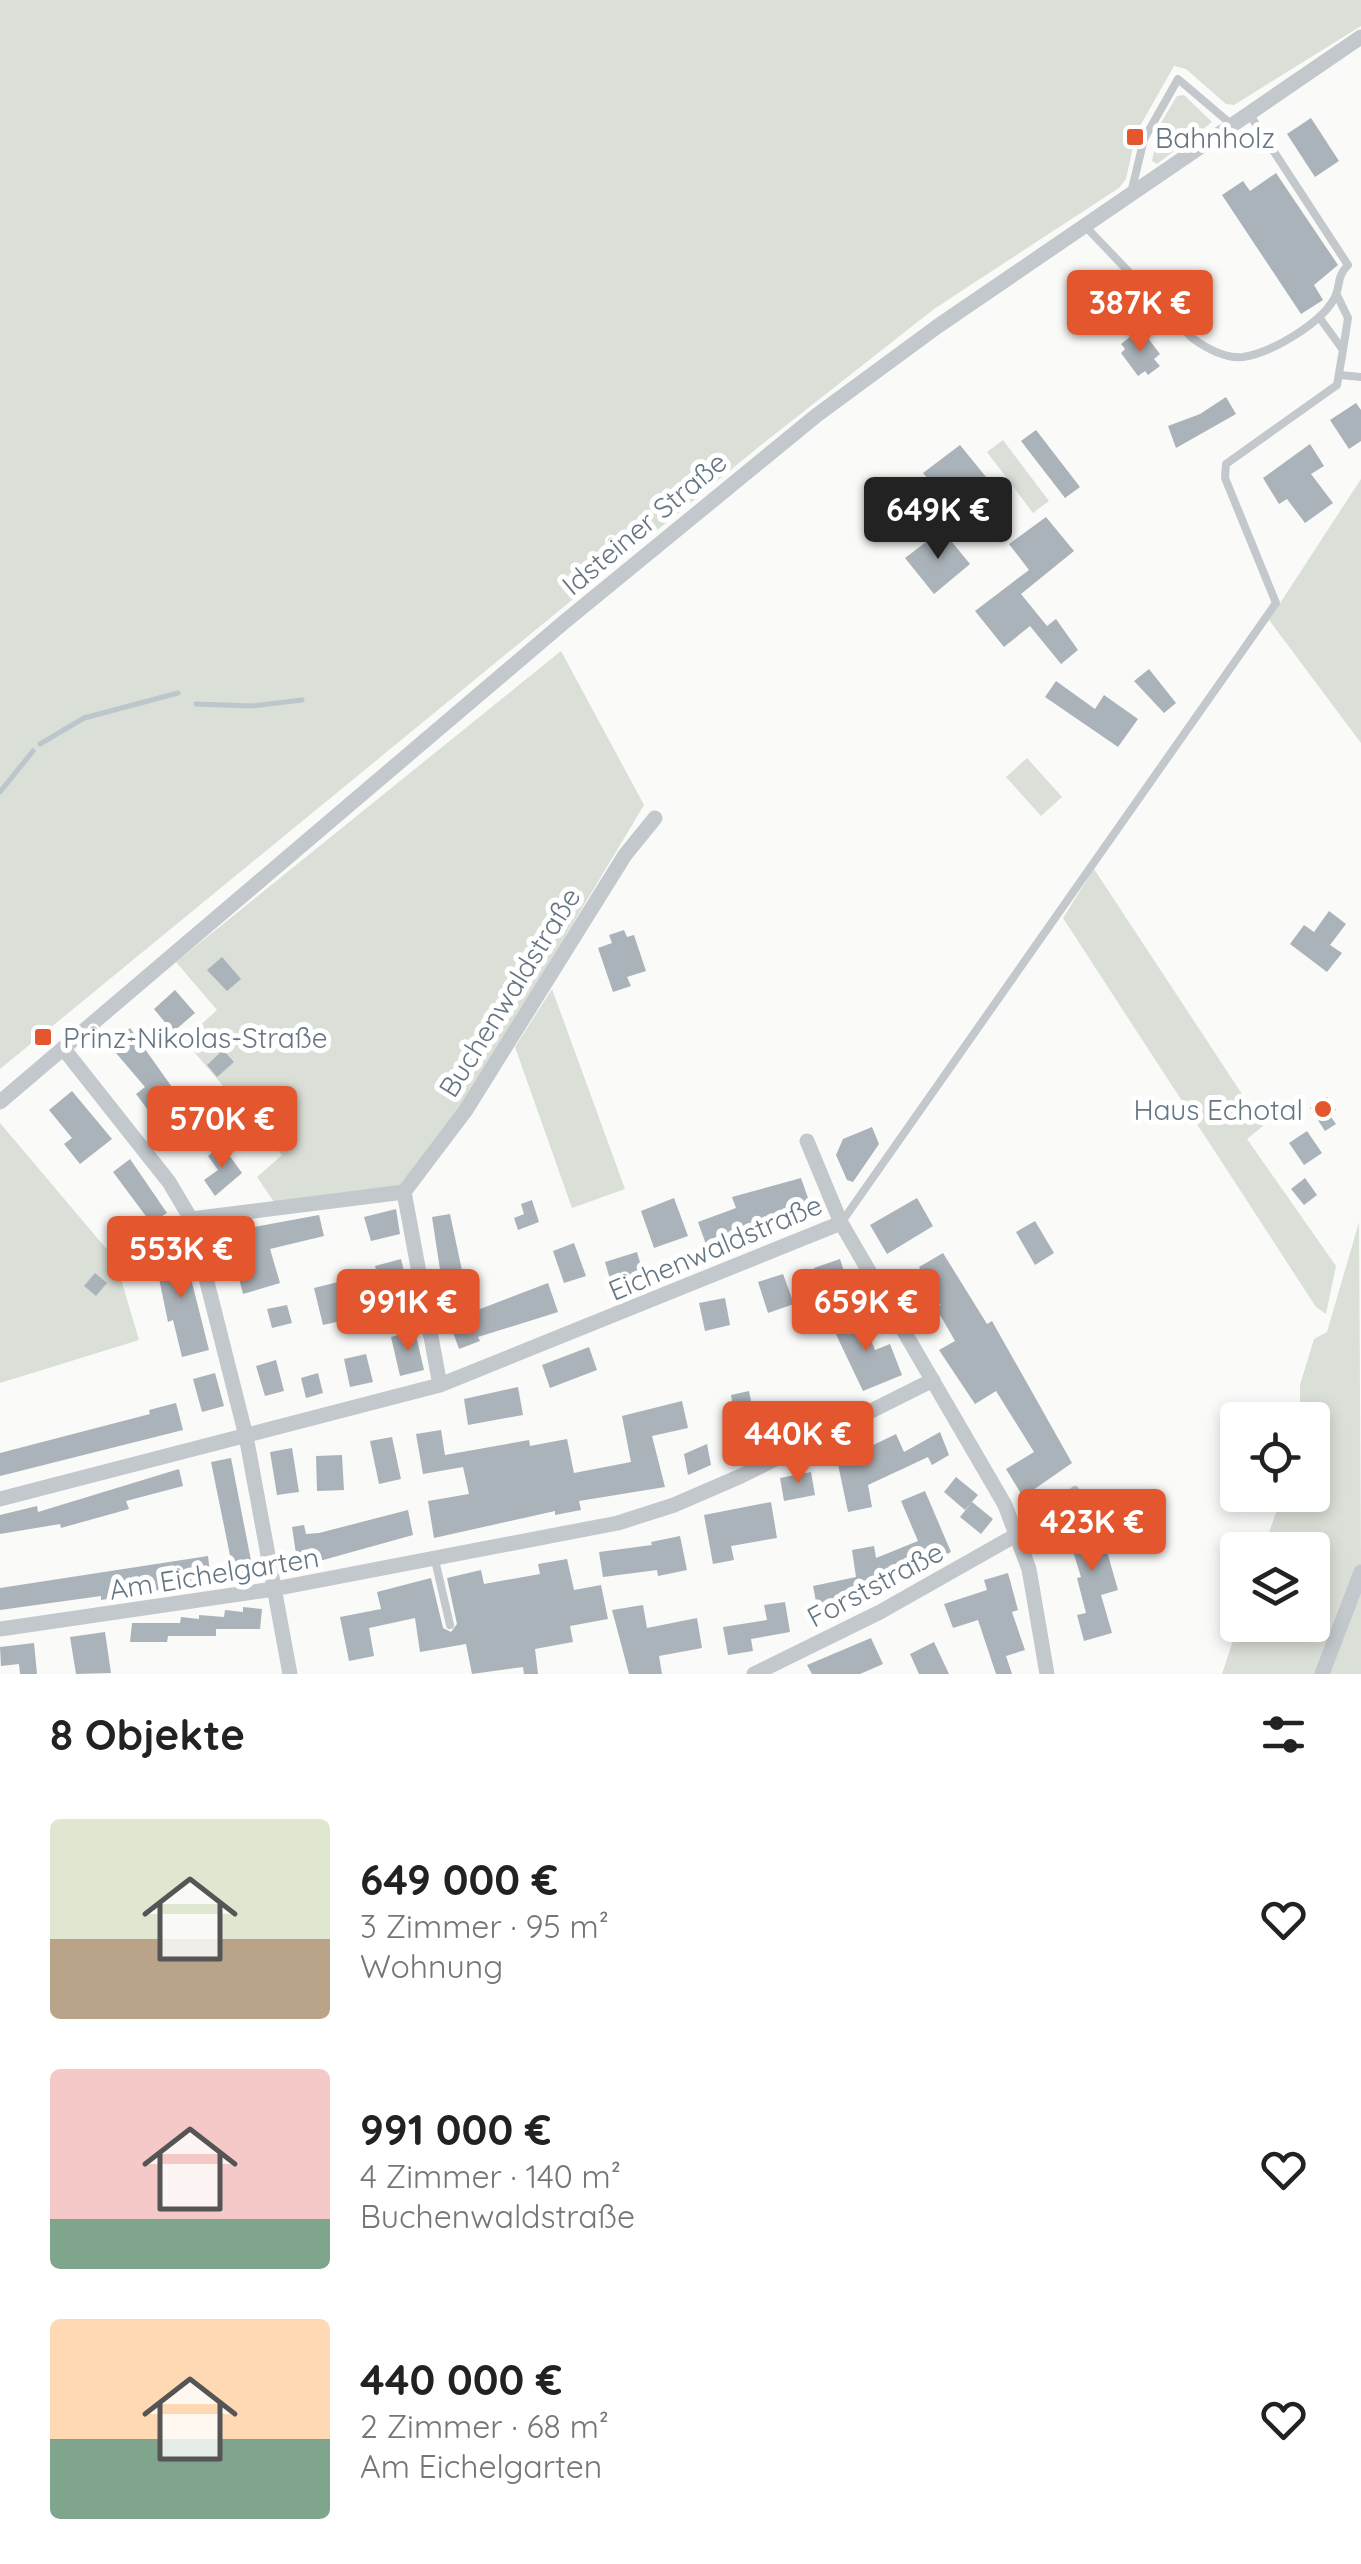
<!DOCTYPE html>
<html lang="de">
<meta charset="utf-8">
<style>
:root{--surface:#fff;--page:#f2f2f2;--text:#222;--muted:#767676;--accent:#e4572e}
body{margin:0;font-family:Quicksand,sans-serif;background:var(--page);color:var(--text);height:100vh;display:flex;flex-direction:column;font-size:38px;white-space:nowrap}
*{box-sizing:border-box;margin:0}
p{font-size:32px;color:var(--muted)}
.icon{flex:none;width:55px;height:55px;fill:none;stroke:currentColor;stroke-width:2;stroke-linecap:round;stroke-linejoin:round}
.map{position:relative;height:1674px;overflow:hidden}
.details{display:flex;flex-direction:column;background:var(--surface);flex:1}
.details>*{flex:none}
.tools{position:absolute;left:1220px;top:1402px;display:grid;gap:20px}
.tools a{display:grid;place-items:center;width:110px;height:110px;border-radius:10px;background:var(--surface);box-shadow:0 5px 15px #0003;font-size:50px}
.price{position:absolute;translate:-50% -85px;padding:0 22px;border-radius:10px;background:var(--accent);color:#fff;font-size:32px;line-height:65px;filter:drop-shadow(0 2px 5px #0008)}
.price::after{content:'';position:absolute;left:50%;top:60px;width:30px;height:22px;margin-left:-15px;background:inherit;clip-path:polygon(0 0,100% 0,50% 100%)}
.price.active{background:#222;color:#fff}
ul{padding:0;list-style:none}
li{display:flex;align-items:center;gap:30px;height:250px;padding:0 50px}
li span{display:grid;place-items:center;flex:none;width:280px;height:200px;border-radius:10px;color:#555}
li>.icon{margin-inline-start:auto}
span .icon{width:120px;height:120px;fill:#fffc;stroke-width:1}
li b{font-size:42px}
h2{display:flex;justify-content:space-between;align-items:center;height:120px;padding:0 50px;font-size:42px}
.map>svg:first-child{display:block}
.green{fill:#dadfd7}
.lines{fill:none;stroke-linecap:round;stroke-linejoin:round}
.stream{stroke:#bbc7cb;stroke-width:5}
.building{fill:#aab3b9}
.service{stroke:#c3c8cc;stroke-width:8}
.minor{stroke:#c3c8cc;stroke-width:15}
.poi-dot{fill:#e4572e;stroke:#fff;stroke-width:4}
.labels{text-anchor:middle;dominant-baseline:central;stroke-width:10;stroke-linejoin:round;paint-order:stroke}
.poi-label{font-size:28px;fill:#657683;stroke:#fff;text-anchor:start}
.street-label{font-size:28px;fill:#657683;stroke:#fff}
</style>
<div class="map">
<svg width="1361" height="1674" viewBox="0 0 1361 1674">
<rect width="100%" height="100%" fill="#fafaf8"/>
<path class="green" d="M0 0H1361V26L1234 105 1226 104 1186 69 1174 66 1136 133 1126 179 1119 188 934 309 761 445 0 1069Z
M1184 95 1212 122 1157 164 1152 161 1159 126 1177 96Z
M1003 440 1049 501 1033 513 987 452Z
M1361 479V743L1269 620Z
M561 651 644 805 461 1110 399 1188 274 1202 257 1177 282 1155 184 1040 217 1010 176 962Z
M1027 758 1062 797 1041 816 1006 777Z
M1094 869 1263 1126 1247 1139 1336 1266 1326 1314 1316 1307 1063 918Z
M552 989 625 1189 572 1208 515 1047Z
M0 1123 115 1259 139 1340 0 1383Z
M1359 1222 1361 1571 1322 1674H1222L1238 1625H1312V1550H1263L1282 1495H1312V1420H1300V1385L1314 1339 1327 1332Z
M1361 1589V1674H1327Z"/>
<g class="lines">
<path class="stream" d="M196 704 251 706 302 700
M40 744 84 718 178 693
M0 792 33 751"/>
</g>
<path class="building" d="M1311 118 1339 161 1315 177 1287 134Z
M1276 173 1338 265 1314 285 1323 300 1301 314 1222 195 1243 181 1250 191Z
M1136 332 1142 341 1147 337 1160 354 1154 359 1160 366 1148 375 1145 371 1138 376 1121 353 1125 349 1121 344Z
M1226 397 1236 414 1176 448 1168 426 1200 414Z
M1356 403 1361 410V441L1349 449 1330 420Z
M1036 430 1080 487 1065 498 1021 441Z
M1310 444 1324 466 1311 474 1333 503 1305 523 1287 499 1279 504 1263 478Z
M960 445 1008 504 996 513 977 488 956 506 943 485 932 484 923 473Z
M1046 517 1074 551 1021 594 1047 626 1056 619 1078 650 1061 664 1030 626 1004 647 975 611 1029 570 1009 544Z
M942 530 970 564 934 594 905 558Z
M1149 669 1176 703 1164 713 1134 681Z
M1056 681 1095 709 1104 695 1138 719 1118 747 1045 697Z
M1329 911 1346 924 1330 945 1342 953 1327 972 1290 944 1304 925 1314 932Z
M624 930 627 937 634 935 646 971 627 977 631 986 613 992 598 948 612 943 609 935Z
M222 957 241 979 227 991 207 970Z
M175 990 195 1013 173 1032 154 1009Z
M130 1028 206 1135 188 1148 164 1117 157 1122 136 1094 145 1087 110 1046Z
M223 1050 234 1062 217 1077 207 1065Z
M72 1091 112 1139 80 1164 64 1144 72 1138 49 1110Z
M1327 1097 1336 1110 1329 1114 1336 1124 1325 1131 1310 1108Z
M872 1127 879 1144 853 1182 847 1180 836 1155 843 1139Z
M1307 1131 1322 1153 1304 1165 1289 1143Z
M222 1145 242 1173 215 1196 204 1180 218 1170 208 1156Z
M130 1159 167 1213 151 1223 113 1172Z
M801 1178 814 1215 709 1253 698 1222 736 1208 732 1197Z
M1305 1178 1317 1195 1304 1205 1291 1189Z
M674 1198 688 1236 654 1248 641 1211Z
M917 1198 933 1226 887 1254 870 1225Z
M532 1200 539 1222 518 1230 514 1218 524 1214 521 1204Z
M396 1209 400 1234 371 1241 364 1217Z
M450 1214 467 1294 444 1296 432 1217Z
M319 1215 324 1236 270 1249 280 1283 243 1294 227 1232Z
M1035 1221 1054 1253 1035 1265 1016 1232Z
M574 1243 586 1276 564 1283 553 1251Z
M183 1247 209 1350 182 1357 173 1320 168 1322 154 1254Z
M637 1252 644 1276 612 1286 605 1262Z
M943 1253 987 1324 992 1321 1072 1463 1023 1497 1006 1469 1034 1452 996 1391 975 1404 939 1350 955 1341 936 1308 941 1305 919 1267Z
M401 1259 409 1291 384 1298 375 1266Z
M840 1259 849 1287 824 1296 814 1268Z
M95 1273 107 1283 96 1296 84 1286Z
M783 1274 794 1304 768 1313 758 1282Z
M354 1278 363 1316 323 1325 314 1288Z
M548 1283 558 1312 478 1337 480 1341 459 1349 449 1321Z
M725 1298 730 1325 705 1331 699 1303Z
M287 1305 292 1323 272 1328 267 1309Z
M861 1315 875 1350 890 1344 902 1375 863 1391 832 1326Z
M415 1331 424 1370 400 1376 391 1337Z
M589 1347 597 1370 550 1388 542 1365Z
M366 1354 373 1382 350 1387 344 1359Z
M276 1360 284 1391 265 1396 256 1366Z
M215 1373 224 1406 202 1412 193 1379Z
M318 1373 323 1393 306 1398 301 1378Z
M518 1387 523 1415 468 1425 464 1399Z
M749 1391 758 1435 739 1439 731 1395Z
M682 1401 688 1428 652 1436 665 1487 579 1501 581 1510 555 1515V1511L434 1538 428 1501 469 1494 463 1467 423 1474 416 1434 441 1430 445 1455 529 1440 530 1446 567 1439 574 1473 631 1462 622 1416Z
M176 1403 183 1430 0 1476V1453L150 1414 149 1410Z
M940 1432 949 1455 932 1465 928 1457 868 1485 872 1507 848 1512 835 1450 860 1445 861 1451 896 1434 904 1452Z
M392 1437 401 1479 379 1484 370 1441Z
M707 1444 711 1465 688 1475 684 1454Z
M292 1448 299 1492 277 1495 270 1452Z
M342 1455 344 1490 317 1491 316 1456Z
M231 1458 254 1576 235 1580 211 1462Z
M179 1469 183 1486 126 1501 129 1509 61 1528 60 1524 0 1534V1515L37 1506 38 1512Z
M811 1472 815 1495 784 1501 780 1478Z
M956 1477 978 1495 965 1510 944 1492Z
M925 1491 951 1552 881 1587 843 1592 845 1606 818 1612 813 1586 856 1577 852 1550 874 1546 876 1558 918 1541 901 1501Z
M771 1502 777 1538 731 1546 734 1560 713 1564 704 1515Z
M972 1502 993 1519 981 1534 960 1517Z
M408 1510 413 1535 298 1567 292 1527 304 1525 306 1534 319 1533Z
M1096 1513 1118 1590 1101 1595 1112 1633 1084 1641 1077 1615 1086 1613 1077 1578 1081 1577 1064 1523Z
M680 1536 687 1570 658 1576 657 1570 603 1577 599 1552 652 1545 651 1542Z
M208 1556 211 1581 101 1600V1596L0 1610V1588Z
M567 1559 574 1590 601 1585 608 1619 570 1626 573 1642 535 1649 538 1674H524L523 1667 472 1674 466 1644 420 1652 415 1618 369 1628 374 1656 349 1661 340 1617 381 1609 377 1592 431 1578 443 1628 451 1632 457 1624 447 1578 481 1570 484 1584 540 1574 538 1564Z
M1008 1573 1018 1610 1012 1612 1025 1650 1006 1656 1012 1674H996L978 1620 953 1628 944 1604 987 1590 984 1580Z
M785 1602 790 1632 751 1639 753 1651 728 1655 723 1627 767 1620 764 1605Z
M643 1605 647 1628 697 1618 702 1648 659 1656 662 1674H629L612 1610Z
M243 1607 262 1609 260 1629H216V1636H168L167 1642H130L132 1623H180L181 1617 199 1619V1615L224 1617 225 1610 243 1612Z
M105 1632 111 1673 76 1674 70 1637Z
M871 1638 883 1664 860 1674H812L807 1665Z
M934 1642 949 1674H919L910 1654Z
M34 1643 37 1674H20L19 1664 1 1666 0 1647Z"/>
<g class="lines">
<path class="service" d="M1132 189 1144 139 1178 79 1231 124
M1085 226 1192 338C1206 348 1225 359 1243 357 1271 353 1320 324 1334 299 1341 286 1336 277 1348 265L1248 112
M1337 295 1348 318 1343 350
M1339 375 1361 377
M937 490 949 509
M841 1223 1276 603 1225 478 1226 464 1337 385 1343 350 1319 317
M1019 1533 1075 1490
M435 1560 450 1625"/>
<path class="minor" d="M63 1048 169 1182 191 1219 246 1436 290 1674
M0 1102 563 623 817 415 938 326 1361 37
M807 1141 841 1223 1005 1505 1029 1569 1047 1674
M191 1219 404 1192
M440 1385 404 1192 466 1110 625 855 655 818
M0 1499 440 1385 841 1223
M0 1629 274 1589 618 1523 674 1505 741 1476 933 1380
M754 1674 880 1612 1018 1534
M1322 1674 1361 1572"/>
</g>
<g class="poi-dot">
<rect x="1125" y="127" width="20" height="20" rx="5"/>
<rect x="33" y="1027" width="20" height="20" rx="5"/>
<circle cx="1323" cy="1109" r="10"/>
</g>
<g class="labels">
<g class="poi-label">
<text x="1155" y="137">Bahnholz</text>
<text x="63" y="1037">Prinz-Nikolas-Straße</text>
<text x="1303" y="1109" text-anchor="end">Haus Echotal</text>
</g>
<g class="street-label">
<text transform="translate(644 523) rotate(-40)">Idsteiner Straße</text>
<text transform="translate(509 992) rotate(-58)">Buchenwaldstraße</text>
<text transform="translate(715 1247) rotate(-23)">Eichenwaldstraße</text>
<text transform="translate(214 1573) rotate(-9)">Am Eichelgarten</text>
<text transform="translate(875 1584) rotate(-28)">Forststraße</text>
</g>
</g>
</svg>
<div class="tools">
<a><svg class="icon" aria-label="locate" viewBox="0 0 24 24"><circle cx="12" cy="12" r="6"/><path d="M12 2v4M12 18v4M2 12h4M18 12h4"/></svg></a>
<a><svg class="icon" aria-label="layers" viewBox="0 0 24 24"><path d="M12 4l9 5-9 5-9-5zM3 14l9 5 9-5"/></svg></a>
</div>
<b class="price" style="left:1140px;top:355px">387K €</b>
<b class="price active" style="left:938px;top:562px">649K €</b>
<b class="price" style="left:222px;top:1171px">570K €</b>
<b class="price" style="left:181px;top:1301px">553K €</b>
<b class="price" style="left:408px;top:1354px">991K €</b>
<b class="price" style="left:866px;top:1354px">659K €</b>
<b class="price" style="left:798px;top:1486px">440K €</b>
<b class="price" style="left:1092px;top:1574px">423K €</b>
</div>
<section class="details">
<h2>8 Objekte<svg class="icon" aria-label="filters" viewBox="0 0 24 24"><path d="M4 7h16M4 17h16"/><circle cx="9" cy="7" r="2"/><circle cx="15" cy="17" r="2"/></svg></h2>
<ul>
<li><span style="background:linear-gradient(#dfe7d0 60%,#b9a48a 0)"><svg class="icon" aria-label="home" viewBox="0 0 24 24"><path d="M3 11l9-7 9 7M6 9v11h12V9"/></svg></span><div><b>649 000 €</b><p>3 Zimmer · 95 m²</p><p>Wohnung</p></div><svg class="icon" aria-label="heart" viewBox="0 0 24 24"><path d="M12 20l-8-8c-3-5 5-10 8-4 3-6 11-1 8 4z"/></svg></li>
<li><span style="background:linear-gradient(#f6c9c9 75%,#7fa58c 0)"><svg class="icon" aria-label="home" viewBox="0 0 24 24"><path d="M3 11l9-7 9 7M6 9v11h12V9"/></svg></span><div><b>991 000 €</b><p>4 Zimmer · 140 m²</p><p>Buchenwaldstraße</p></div><svg class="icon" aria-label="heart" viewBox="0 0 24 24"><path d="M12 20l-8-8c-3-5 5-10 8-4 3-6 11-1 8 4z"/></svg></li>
<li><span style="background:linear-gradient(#ffd9b3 60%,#7fa58c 0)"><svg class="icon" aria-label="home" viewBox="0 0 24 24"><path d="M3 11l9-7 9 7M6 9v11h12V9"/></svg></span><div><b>440 000 €</b><p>2 Zimmer · 68 m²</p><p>Am Eichelgarten</p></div><svg class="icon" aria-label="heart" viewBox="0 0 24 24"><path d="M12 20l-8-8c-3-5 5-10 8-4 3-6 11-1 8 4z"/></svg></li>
</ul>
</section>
